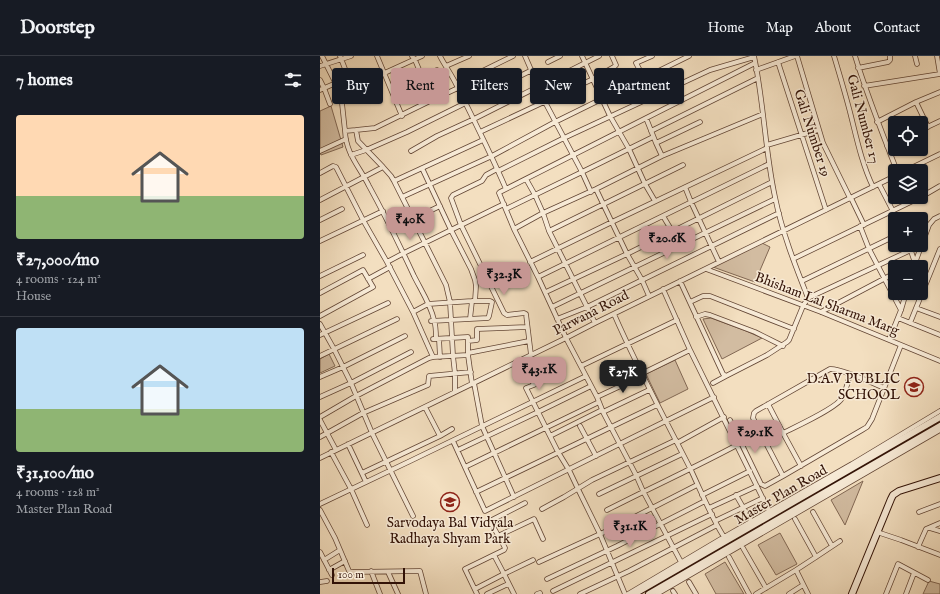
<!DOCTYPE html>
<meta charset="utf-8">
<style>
:root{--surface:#171b24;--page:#20242c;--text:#f1f3f6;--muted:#9ea1a6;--line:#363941;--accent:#c59692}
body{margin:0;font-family:"IM FELL English",serif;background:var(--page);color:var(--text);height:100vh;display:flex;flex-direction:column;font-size:15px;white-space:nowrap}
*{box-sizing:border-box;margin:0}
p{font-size:13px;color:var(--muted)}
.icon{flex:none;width:22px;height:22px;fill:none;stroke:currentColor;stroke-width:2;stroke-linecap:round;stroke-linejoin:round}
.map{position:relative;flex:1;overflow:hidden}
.sheet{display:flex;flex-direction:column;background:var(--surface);width:320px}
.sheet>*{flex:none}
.hud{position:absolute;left:12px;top:12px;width:380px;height:36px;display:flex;gap:8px}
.controls{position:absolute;left:568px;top:60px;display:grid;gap:8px}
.controls a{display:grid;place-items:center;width:40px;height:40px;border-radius:4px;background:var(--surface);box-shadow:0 1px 3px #0004;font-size:20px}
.scale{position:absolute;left:12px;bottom:10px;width:73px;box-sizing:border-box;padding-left:4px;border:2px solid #331307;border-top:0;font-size:11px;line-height:14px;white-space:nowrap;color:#331307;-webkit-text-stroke:3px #f7ead6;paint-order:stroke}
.price{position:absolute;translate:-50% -34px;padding:0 9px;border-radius:8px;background:var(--accent);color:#111;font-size:13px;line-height:26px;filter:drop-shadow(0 1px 2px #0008)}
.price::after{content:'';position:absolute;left:50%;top:24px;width:12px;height:9px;margin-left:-6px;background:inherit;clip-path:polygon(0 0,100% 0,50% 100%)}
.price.selected{background:#222;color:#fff}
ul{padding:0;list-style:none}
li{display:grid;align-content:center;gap:8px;height:212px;padding:0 16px}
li+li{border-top:1px solid var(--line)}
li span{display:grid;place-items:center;height:124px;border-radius:4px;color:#555}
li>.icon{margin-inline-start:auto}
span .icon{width:72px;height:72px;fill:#fffc;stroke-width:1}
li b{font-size:17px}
h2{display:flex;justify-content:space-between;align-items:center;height:48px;padding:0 16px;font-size:17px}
.pill{padding:0 14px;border-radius:4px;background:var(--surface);box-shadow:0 1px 3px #0004;font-size:14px;line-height:36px}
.pill.selected{background:var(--accent);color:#111}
header{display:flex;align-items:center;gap:24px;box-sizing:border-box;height:56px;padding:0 20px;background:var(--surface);border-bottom:1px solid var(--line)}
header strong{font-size:19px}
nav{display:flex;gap:22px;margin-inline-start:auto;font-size:14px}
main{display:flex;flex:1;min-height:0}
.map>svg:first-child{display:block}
.green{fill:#d2bca1;stroke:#826854}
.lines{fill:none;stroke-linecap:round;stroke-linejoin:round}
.street-casing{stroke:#634635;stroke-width:5.5}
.secondary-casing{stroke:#331307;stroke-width:8}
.street{stroke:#f7ead6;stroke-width:4}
.secondary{stroke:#f7ead6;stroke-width:6}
.labels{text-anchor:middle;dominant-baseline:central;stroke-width:3;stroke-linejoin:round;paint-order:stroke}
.street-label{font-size:14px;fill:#331307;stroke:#f7ead6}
.poi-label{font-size:14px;fill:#331307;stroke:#f7ead6;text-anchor:end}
</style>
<header>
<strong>Doorstep</strong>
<nav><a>Home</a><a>Map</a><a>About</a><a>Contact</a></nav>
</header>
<main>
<section class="sheet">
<h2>7 homes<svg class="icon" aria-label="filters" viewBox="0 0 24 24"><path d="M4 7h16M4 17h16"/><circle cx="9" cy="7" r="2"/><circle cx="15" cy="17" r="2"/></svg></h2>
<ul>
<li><span style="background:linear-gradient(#ffd9b3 65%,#8fb573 0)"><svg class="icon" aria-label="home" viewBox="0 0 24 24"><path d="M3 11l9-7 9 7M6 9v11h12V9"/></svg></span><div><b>₹27,000/mo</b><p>4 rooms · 124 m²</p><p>House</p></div></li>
<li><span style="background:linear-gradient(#bfe0f5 65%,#8fb573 0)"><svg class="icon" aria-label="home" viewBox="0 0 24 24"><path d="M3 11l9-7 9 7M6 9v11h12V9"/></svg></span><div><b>₹31,100/mo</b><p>4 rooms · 128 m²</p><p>Master Plan Road</p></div></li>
</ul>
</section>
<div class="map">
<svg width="620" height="538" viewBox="0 0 620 538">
<rect width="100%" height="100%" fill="#f3dfc0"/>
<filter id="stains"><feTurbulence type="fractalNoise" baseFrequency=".005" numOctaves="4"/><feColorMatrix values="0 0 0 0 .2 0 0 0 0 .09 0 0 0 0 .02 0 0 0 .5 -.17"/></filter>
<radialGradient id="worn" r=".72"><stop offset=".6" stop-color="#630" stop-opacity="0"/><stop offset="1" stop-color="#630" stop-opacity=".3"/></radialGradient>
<path class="green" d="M11 50 23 91 1 99 0 97V55Z
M442 187 450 191 435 226 393 211Z
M391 262 426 275 442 282 402 303 383 263Z
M9 298 15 310 0 317V303Z
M355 304 368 333 340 347 326 318Z
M543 425 525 469 511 444Z
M460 477 477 508 456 519 438 489Z
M405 506 424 538H396L385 518Z
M609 525 620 528V538H603Z"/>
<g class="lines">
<defs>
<path id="street" d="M2 0 21 38 25 75 36 74 38 85 63 111 71 120 74 125 126 229 130 246 133 300 135 318V335
M20 0 27 18
M57 0 82 60
M92 0 95 4 112 44
M120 0C125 10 132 19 137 30 154 64 171 98 186 133
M205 0 225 46 262 116 271 136
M262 0 290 60 309 93 325 128 335 145
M477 0 503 87 530 142
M514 0C520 20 526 40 531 60 537 84 542 108 553 131
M535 0C547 39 562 77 577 115
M595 0 597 8
M617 0 620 18
M228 6 240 0
M458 6 506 154
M0 10 31 0
M126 10 149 0
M538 12 568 6 570 4V0
M436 14 475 0
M324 22 316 7 332 0
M0 24 4 32 10 48
M136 28 193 0
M544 30 620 18
M0 34 16 27
M72 34 117 14
M21 38 36 30 102 0
M596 46 608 71
M326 62 336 87 342 100
M557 66 596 46 620 36
M36 74 55 72 59 70 112 44 138 32
M601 74 620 65
M25 75C26 98 39 110 49 130 65 159 80 190 94 220 101 234 111 249 114 264 116 270 116 277 116 283
M331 75 438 22
M160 76 273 23 294 11 296 9 292 0
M336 87 380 66
M447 89 498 74
M567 90 575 86
M0 95 26 83
M91 95 117 80 154 63 279 0
M31 99 46 94 87 76 212 14
M102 112 131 174 151 213 155 224 156 230 155 245
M177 113 166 119 162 125 133 139 131 142 141 169 184 257 187 259 204 257 206 258 211 299
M178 115 244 82 390 14 434 1
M585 115 620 98
M0 117 13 110 16 111 43 164 67 206 84 197 184 148
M206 123 215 139 223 157 229 175 275 267
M74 125 163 84
M559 128 577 163
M365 131 371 146 399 206
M276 133 307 198 322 224 329 240
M82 141 172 100 235 66 369 0
M601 141 620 130
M531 142 544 169
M0 144 63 111
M186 153 262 116 333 81
M343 160 352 175
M93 163 120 150
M0 164 22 153
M540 170 549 193 581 254
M194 173 223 157 276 133 342 100 443 58
M229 175 363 109
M0 185 63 155
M589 189 595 207 594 211
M473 203 601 141
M67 206 93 256 113 301
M210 206 292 166 447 92
M587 211 595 207 609 169 614 163 620 160
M386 213 501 256 620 305
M0 220 43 199
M218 221 449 108
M48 223 70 211
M360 225 403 318 406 320 447 299 467 286 469 284 483 250 488 242C475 209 462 176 455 141 445 95 444 47 434 0
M482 225 575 180
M343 233 370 294 449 455
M226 236 307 198 452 126
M0 237 43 214 53 231 0 260
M488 242 591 194
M370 246 383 240H390L474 273
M232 251 455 143
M596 252 620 261
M93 256 108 248 152 245H170L172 246 169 260 168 262 111 265
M501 256 575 217
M294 258C317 311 344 361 370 412 381 435 390 459 404 481
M376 261 385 258 390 259 435 276 463 290
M578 262 620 279
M150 263 152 245
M237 263 267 251 459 157
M590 267 620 193
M0 268 14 293 31 327 52 377 93 460
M0 279 68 247
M113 283 148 281V299L152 328
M119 283 120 301
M569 284 581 254 586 237
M148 285 157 284V273L207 271
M148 297 209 285
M0 300 77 263
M203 303 214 329 206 332 238 396 249 414 258 433 280 478 305 538
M261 310 357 264
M321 318 370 294
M0 321 23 311 85 280
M154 327 162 370 194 441
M393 327 406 320
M564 332C553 327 520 312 510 313L436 355 434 357 433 362 463 420 542 374 547 371 552 363 581 289
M0 341 31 327 91 296
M277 341 322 320
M448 348 463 377
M105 351 120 380
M283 356 329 334
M0 361 36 340 109 302 113 301 148 299
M0 364 16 394
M410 364 441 428 445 430 463 420
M260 370 276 400
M230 380 282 354
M0 381 43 357 108 329 109 320 151 316
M133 385 165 455 394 341
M357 387 404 361
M28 388 46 426
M138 394 218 356 271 330
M11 396 31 433 47 469
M0 402 246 282 275 267 575 120
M481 410 463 377C475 371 517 352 522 342 526 335 528 326 530 318
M145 411 279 346
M42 417 120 380 132 373
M156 436 337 349
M279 438 362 398
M382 439 430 415
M416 439 431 465
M0 448C89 406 177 363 266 320
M389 452 437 430
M222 453 244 441 272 424 356 384
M0 454 15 482 29 515 32 516 100 515 106 538
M287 454C330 432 374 412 417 389
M493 456 512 490
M599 456 620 448
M475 463 496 501
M395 465 443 442
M610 472 620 475
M557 476 581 484 620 499
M179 481 170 465 205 447
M598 491 606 473 620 467
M423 492 446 532
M0 496 12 519
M174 499 184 518 213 504
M409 501 429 538
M4 504 20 494
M219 506 291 473 377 429
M361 506 323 435 316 419 283 356 277 341 246 282 218 221 194 173 179 137 180 136 435 7
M9 514 25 505
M476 514 496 501 520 485
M51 515 60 538
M68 516 78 538
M227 523 297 490 385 445
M0 526 7 525
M369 526 376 538
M155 533 184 518 194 538
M233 535 392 458
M353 535 355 538
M157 538 145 513 184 494 185 492 180 482V479L214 463 223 483
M167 538 188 528
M217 538 220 537
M260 538 309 515 397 469
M308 538 404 481 532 408 620 355
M337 538 620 374
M436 538 476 514 488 538
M469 538 483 529
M566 538 578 508 608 524
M586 538 594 517"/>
<path id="secondary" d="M314 538 620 361
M329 538 620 370
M532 538 571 443 573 439 579 435 620 422"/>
</defs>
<use href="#street" class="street-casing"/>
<use href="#secondary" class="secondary-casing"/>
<use href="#street" class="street"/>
<use href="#secondary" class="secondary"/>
</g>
<defs>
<symbol id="school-ring" viewBox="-11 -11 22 22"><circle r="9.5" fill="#f7ead6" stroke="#8f2418" stroke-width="1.5"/><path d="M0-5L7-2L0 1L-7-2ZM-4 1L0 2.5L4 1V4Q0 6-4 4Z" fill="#8f2418"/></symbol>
</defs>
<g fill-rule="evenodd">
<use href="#school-ring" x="583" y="320" width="22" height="22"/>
<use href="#school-ring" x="119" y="435" width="22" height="22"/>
</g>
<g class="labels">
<g class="street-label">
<text transform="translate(543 63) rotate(75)">Gali Number 17</text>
<text transform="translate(492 77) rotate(72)">Gali Number 19</text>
<text transform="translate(507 248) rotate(21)">Bhisham Lal Sharma Marg</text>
<text transform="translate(271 257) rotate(-27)">Parwana Road</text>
<text transform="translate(461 439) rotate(-30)">Master Plan Road</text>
</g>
<g class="poi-label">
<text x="580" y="323">D.A.V PUBLIC<tspan x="580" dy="16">SCHOOL</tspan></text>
<text x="130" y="467" text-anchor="middle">Sarvodaya Bal Vidyala<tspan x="130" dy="16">Radhaya Shyam Park</tspan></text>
</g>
</g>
<rect width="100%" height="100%" filter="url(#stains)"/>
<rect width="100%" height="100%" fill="url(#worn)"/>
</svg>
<div class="controls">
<a><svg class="icon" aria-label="locate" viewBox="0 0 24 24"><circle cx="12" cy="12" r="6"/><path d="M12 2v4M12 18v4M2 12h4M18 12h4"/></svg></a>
<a><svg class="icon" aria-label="layers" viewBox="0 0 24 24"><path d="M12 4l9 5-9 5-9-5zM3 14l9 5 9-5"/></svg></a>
<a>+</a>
<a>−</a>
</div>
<div class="scale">100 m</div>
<b class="price" style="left:90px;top:185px">₹40K</b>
<b class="price" style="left:347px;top:204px">₹20.6K</b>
<b class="price" style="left:184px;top:240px">₹32.3K</b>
<b class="price" style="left:219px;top:335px">₹43.1K</b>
<b class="price selected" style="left:303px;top:338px">₹27K</b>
<b class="price" style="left:435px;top:398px">₹29.1K</b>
<b class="price" style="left:310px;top:492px">₹31.1K</b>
<div class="hud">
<a class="pill">Buy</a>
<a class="pill selected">Rent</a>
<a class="pill">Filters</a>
<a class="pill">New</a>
<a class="pill">Apartment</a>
</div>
</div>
</main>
